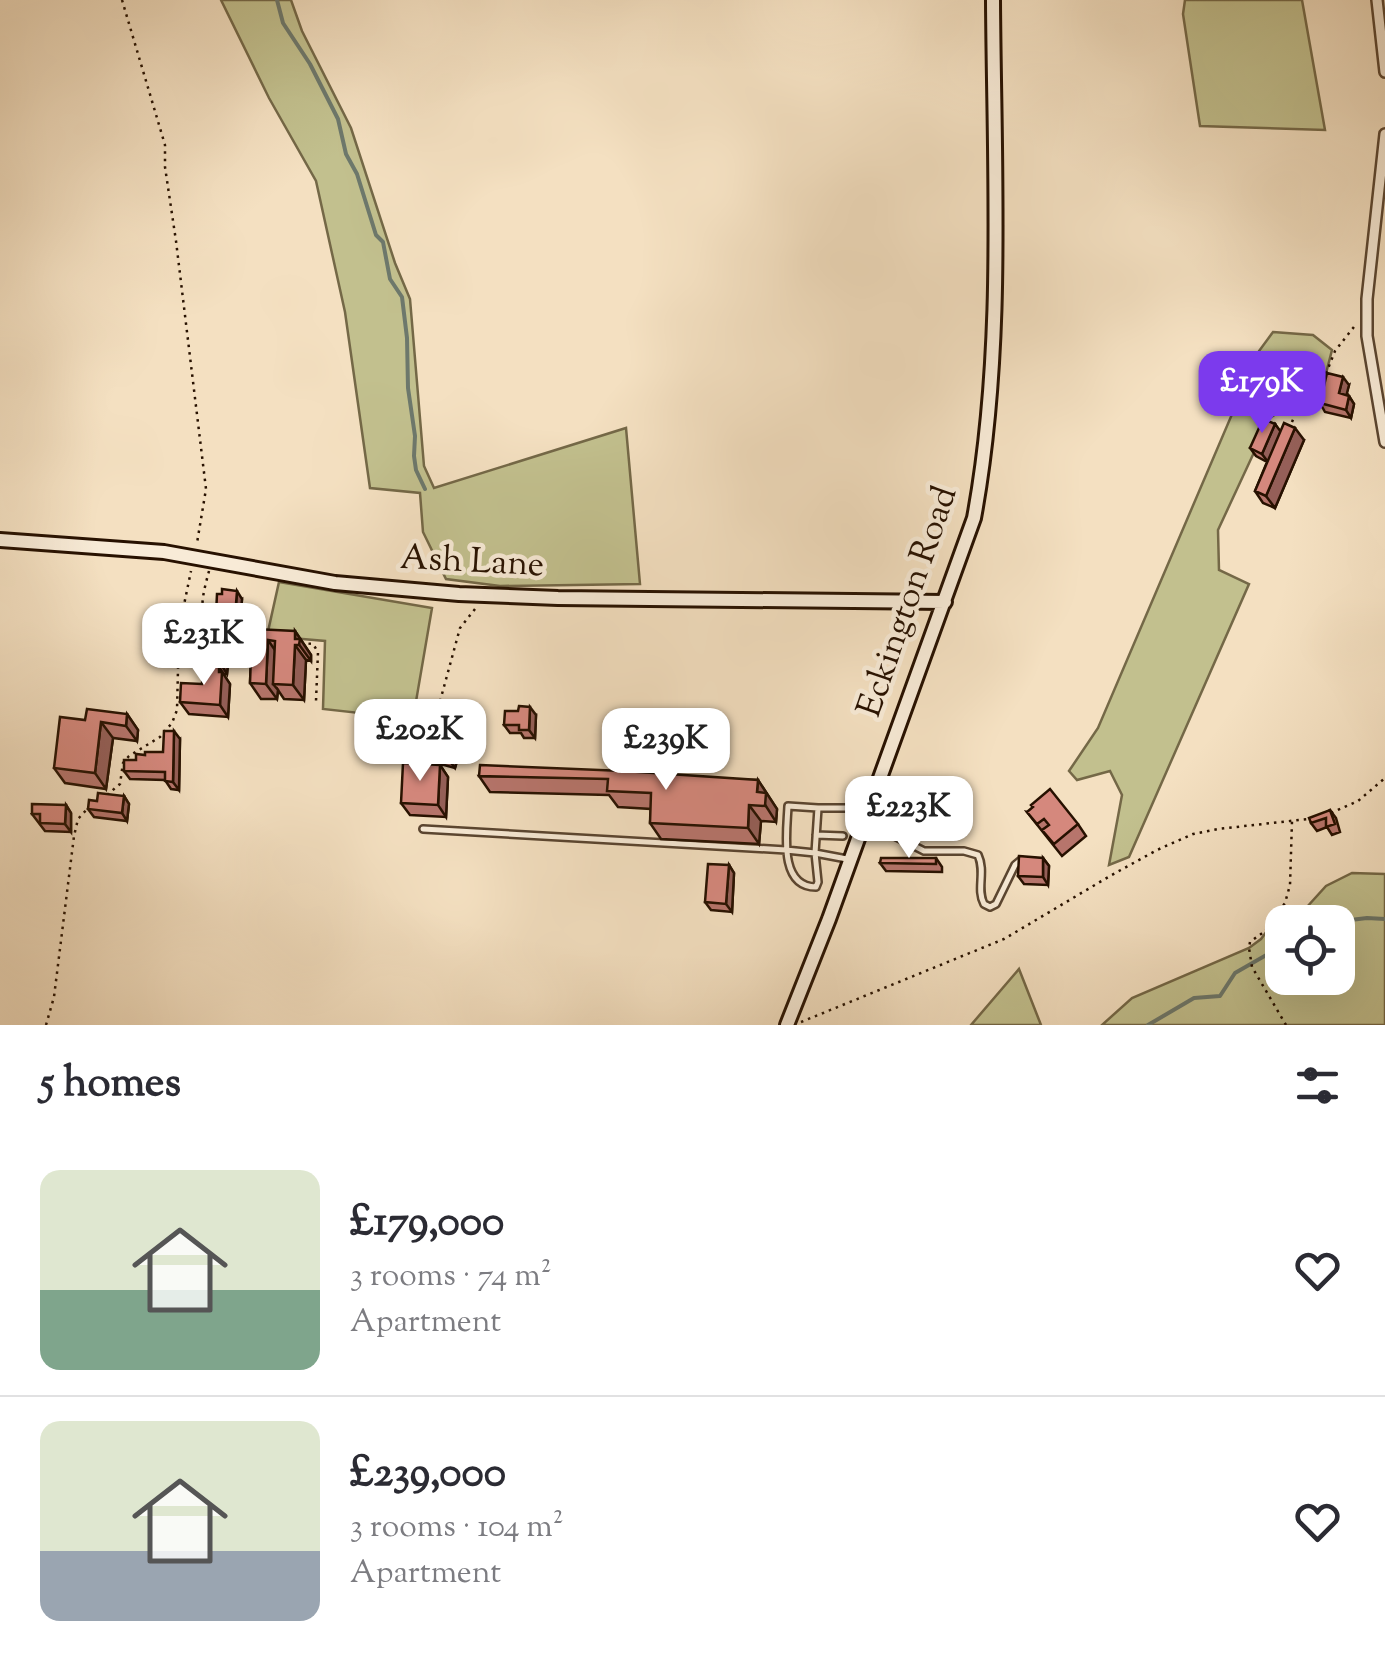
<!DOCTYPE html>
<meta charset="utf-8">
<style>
:root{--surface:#fff;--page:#f2f2f3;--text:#2b2b33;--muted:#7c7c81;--line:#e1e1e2;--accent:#7c3aed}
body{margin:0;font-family:"Sorts Mill Goudy",serif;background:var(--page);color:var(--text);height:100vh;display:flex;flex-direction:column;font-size:38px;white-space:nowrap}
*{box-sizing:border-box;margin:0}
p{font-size:32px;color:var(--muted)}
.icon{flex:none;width:55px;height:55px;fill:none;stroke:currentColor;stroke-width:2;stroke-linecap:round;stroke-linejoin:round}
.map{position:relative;height:1025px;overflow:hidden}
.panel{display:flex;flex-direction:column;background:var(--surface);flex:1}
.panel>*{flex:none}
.controls{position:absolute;left:1265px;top:905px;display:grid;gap:20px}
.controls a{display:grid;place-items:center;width:90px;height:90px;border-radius:20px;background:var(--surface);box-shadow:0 10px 40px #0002;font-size:50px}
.price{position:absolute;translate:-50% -85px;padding:0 22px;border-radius:20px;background:#fff;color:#222;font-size:32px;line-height:65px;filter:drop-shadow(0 2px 5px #0008)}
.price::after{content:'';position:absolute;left:50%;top:60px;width:30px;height:22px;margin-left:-15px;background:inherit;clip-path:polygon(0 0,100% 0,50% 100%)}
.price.current{background:var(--accent);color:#fff}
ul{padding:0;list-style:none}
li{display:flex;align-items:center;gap:30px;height:250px;padding:0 40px}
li+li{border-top:2px solid var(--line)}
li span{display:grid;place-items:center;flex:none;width:280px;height:200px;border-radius:20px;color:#555}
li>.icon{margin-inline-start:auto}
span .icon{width:120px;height:120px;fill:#fffc;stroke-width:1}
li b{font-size:42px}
h2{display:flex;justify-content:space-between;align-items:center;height:120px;padding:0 40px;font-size:42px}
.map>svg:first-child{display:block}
.green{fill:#c2c08e;stroke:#746847;stroke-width:2.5;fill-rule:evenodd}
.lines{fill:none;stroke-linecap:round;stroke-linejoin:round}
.stream{stroke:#6d786c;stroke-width:4}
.lane-casing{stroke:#5a4530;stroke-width:10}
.street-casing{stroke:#5a4530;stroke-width:14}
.secondary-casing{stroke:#271100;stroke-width:18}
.path{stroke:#271100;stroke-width:2.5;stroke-dasharray:2.5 5;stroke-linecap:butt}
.lane{stroke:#f8ebd7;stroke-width:5}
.street{stroke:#f8ebd7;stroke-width:9}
.secondary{stroke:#f8ebd7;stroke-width:12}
.wall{fill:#b7756c;stroke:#271100;stroke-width:2.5}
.shaded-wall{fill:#955f58;stroke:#271100;stroke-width:2.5}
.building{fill:#d5887d;stroke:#271100;stroke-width:2.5}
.labels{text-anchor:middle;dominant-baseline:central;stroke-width:9;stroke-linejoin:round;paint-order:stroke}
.street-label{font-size:35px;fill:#271100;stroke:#f8ebd7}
</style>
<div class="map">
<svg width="1385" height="1025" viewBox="0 0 1385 1025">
<rect width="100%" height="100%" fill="#f4e0c1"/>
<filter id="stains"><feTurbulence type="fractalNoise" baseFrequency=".002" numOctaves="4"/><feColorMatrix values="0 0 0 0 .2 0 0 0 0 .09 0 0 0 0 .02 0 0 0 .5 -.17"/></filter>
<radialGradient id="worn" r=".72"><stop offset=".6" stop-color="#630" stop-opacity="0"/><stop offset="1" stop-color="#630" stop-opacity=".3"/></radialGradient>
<path class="green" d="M221 0H291L302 31 351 128 395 263 410 299 424 466 434 488 626 428 640 584 500 586 446 579 423 532 420 493 370 488 345 312 316 181 269 98Z
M1185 0H1302L1325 130 1200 126 1183 14Z
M1273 332 1313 335 1332 350 1324 381 1270 418 1218 530 1219 570 1249 584 1129 857 1109 865 1122 795 1110 771 1077 780 1069 771 1098 728 1259 351Z
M279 582 432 608 413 719 323 709 325 641 267 636Z
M1352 873 1385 874V1025H1102L1132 998 1249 948 1261 939 1285 907 1306 908 1326 886ZM1282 922H1338V978H1282Z
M1019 969 1041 1025H971Z"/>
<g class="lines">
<path class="stream" d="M277 0 283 23 310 64 338 119 346 154 357 174 376 235 383 242 390 279 402 297 407 338 408 388 415 436 414 456 416 470 425 489
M1334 922 1367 918 1385 919
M1148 1025 1194 998 1220 996 1235 973 1282 946"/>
<defs>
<path id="lane" d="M788 806 818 808 815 853 818 882 816 887C778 887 787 831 788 806Z
M818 808H849
M867 822 924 851H964L978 855C986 872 976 889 984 904L990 907 996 904 1015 865 1021 860
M423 829 786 850 815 853 847 859
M816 835 843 836"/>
<path id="street" d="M1377 0 1385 72
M1385 134 1367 299V336L1385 442"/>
<path id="secondary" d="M0 540 164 552 335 583 459 594 558 598 945 602
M787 1025 829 919 974 518C1005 350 994 170 993 0"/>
</defs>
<use href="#lane" class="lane-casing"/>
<use href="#street" class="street-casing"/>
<use href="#secondary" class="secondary-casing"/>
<path class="path" d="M122 0 165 145V167L176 241 206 489 197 543
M1289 429 1295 415 1321 386 1335 351 1357 323
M209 571C203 594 194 622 219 634
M475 609 460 628 439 705 444 721 482 736
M301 643 313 644 318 652 316 701
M203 669 206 627
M107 795 120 784 123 763 129 756 160 737 172 723 177 710 179 629 191 571
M1331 813 1358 801 1385 778
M801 1022 1004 939 1110 876 1157 850 1193 834 1218 829 1308 819
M46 1025 54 997 74 836 78 819 88 808
M1286 1025 1252 967 1249 948 1250 942 1265 931 1285 903 1290 885 1292 821"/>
<use href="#lane" class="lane"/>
<use href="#street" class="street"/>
<use href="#secondary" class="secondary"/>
</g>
<path class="wall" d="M1349 385 1346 395 1349 396 1354 404 1351 418 1325 412 1320 403Z
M1275 424 1280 432 1304 440 1275 508 1263 503 1255 491 1267 462 1256 456 1250 448Z
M242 599 240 625 221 623 216 615Z
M295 631 311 655V661L306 660 304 700 284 699 278 690 277 699H261L250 683 251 657 224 656 218 648 252 635Z
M228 664 227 674H223L230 684 228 717 189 714 180 702 202 684 206 666Z
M127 714 138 730 137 741 113 738 106 789 65 783 54 768 85 720Z
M433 715 437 720 466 729 475 741 470 757 459 754 455 768 433 762 432 765H440L448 777 446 817 410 815 401 803 429 765 418 761 410 749Z
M536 715 535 738H524L521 733H510L504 725Z
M180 739 179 790 171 789 165 780 130 779 124 771 145 755 163 752Z
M479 776 758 780 777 809 776 822 761 821 759 844 661 839 650 823 651 809 618 807 609 795 490 792Z
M124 796 129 804 127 821 94 817 88 809 97 801Z
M66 805 71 813V832L45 831 32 814Z
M1330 810 1336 818 1340 832 1332 835 1327 827 1317 831 1311 823Z
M1027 812 1078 824 1086 836 1062 856Z
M936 858 942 867V872L886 871 880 863Z
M1043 858 1049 866 1048 885 1024 884 1018 876Z
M729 865 734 873 732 912 711 910 705 902Z"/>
<path class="shaded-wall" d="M1343 377 1349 385 1345 401 1339 393Z
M1349 396 1354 404 1351 418 1346 410Z
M1275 424 1281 432 1268 462 1262 454Z
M1295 428 1304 440 1275 508 1266 496Z
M237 591 242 599 240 625 235 617Z
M295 631 311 655V661L295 639Z
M268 640 279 656 273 684 278 690 277 699 266 684Z
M295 645 306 660 304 700 293 685Z
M222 656 228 664 227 674 222 666Z
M219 667 230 684 228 717 220 705Z
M530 707 536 715 535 738 529 730Z
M127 714 138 730 137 741 126 726Z
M101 722 113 738 106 789 95 773Z
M466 729 475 741 470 757 462 745Z
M174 731 180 739 179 790 173 782Z
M451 742 459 754 455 768 446 756Z
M424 750 433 762 432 765 423 753Z
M440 765 448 777 446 817 438 805Z
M758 780 777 809 776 822 757 792Z
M124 796 129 804 127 821 122 813Z
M66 805 71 813V832L65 824Z
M749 805 761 821 759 844 748 828Z
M1043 858 1049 866 1048 885 1043 877Z
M729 865 734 873 732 912 726 904Z"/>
<path class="building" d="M1327 373 1343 377 1339 393 1349 396 1346 410 1320 403Z
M1263 419 1275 424 1262 454 1250 448Z
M1284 423 1295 428 1266 496 1255 491Z
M222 589 237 591 235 617 216 615 217 594H222Z
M252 629 295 631V639H300L299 645H295L293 685 273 684 275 641 268 640 266 684 250 683Z
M219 633 252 635 251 650 218 648Z
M205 655 222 656V666L205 665Z
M203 666 219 667V672H222L220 705 180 702 181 683 202 684Z
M519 706 530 707 529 730H519V725H504L505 711H518Z
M87 709 127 714 126 726 101 722 95 773 54 768 60 717 85 720Z
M421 712 433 715 432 719 466 729 462 745 451 742 446 756 424 750 423 753 410 749Z
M164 731H174L173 782 165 781V772L124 771V760H136V754L145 755V752H163Z
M403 763 440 765 438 805 401 803Z
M480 765 624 771 758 780 757 792 766 793 765 806 749 805 748 828 650 823 651 793 607 791 608 779 479 776Z
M1050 789 1078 824 1054 844 1042 830 1049 825 1044 819 1037 824 1027 812 1033 807 1031 805Z
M98 793 124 796 122 813 88 809 89 800 97 801Z
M32 804 66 805 65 824 40 823V814H32Z
M1330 810 1335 824 1326 827V818L1311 823 1309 818Z
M1019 856 1043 858V877L1018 876Z
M881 858H936V864L880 863Z
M708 864 729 865 726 904 705 902Z"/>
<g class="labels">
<g class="street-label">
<text transform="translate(472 563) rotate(3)">Ash Lane</text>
<text transform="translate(909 602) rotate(-71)">Eckington Road</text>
</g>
</g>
<rect width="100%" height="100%" filter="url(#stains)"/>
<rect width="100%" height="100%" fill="url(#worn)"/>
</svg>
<div class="controls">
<a><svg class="icon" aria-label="locate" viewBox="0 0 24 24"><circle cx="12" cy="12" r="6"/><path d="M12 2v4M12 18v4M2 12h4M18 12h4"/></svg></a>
</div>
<b class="price current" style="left:1262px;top:436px">£179K</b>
<b class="price" style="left:204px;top:688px">£231K</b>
<b class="price" style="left:420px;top:784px">£202K</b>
<b class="price" style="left:666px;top:793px">£239K</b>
<b class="price" style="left:909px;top:861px">£223K</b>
</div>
<section class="panel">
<h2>5 homes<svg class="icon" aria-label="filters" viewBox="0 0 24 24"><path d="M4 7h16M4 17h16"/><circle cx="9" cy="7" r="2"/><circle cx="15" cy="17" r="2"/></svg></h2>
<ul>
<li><span style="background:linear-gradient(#dfe7d0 60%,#7fa58c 0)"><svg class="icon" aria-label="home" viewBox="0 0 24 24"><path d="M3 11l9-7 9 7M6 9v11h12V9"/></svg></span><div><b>£179,000</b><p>3 rooms · 74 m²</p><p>Apartment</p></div><svg class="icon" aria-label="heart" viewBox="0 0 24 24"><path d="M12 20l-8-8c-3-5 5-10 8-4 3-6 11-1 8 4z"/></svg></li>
<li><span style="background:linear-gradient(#dfe7d0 65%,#9aa5b1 0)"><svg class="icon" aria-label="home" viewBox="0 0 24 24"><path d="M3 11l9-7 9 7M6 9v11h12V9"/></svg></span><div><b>£239,000</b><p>3 rooms · 104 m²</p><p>Apartment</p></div><svg class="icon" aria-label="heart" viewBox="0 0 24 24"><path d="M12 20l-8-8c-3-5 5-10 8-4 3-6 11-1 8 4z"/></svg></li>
</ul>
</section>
